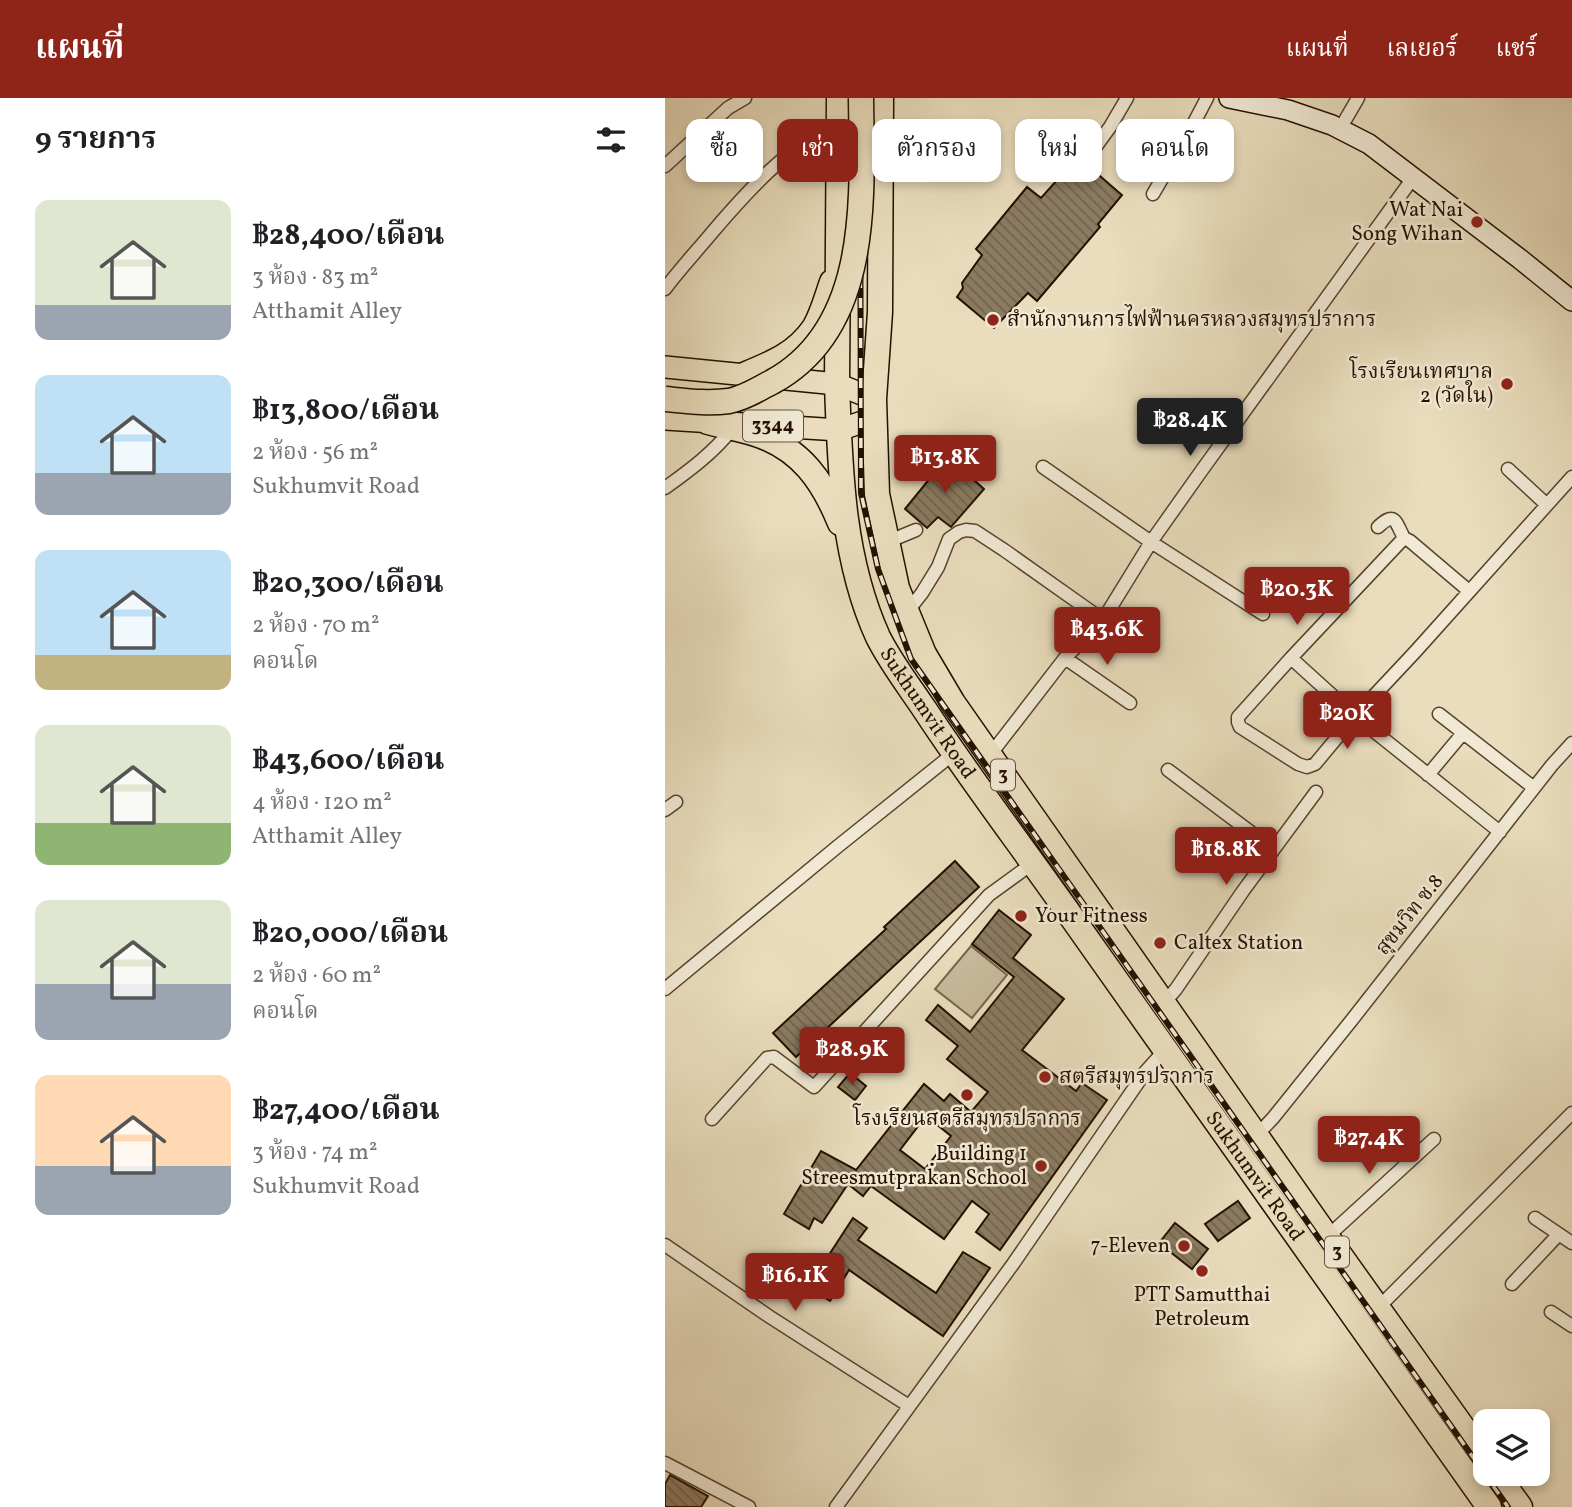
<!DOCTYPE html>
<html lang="th">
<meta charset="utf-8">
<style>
:root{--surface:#fff;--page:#f6f6f6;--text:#202124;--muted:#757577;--accent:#8f2418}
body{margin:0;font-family:Vollkorn,"Noto Serif Thai",serif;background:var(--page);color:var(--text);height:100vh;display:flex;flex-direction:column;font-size:26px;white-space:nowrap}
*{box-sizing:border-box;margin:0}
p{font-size:23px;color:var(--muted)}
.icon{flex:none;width:38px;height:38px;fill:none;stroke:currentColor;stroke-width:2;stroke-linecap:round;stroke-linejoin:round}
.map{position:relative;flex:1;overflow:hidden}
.details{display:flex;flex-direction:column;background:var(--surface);width:665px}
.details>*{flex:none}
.banner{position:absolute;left:21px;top:21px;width:665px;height:63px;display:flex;gap:14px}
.fabs{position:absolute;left:808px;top:1311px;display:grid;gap:14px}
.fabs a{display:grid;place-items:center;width:77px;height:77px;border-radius:14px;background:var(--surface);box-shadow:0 4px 10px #0003;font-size:35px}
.price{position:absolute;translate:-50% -60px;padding:0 16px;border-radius:7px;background:var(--accent);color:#fff;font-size:23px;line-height:46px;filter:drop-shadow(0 2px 4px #0008)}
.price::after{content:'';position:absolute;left:50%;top:42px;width:21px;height:16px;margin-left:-10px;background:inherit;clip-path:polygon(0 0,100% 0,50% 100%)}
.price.on{background:#222;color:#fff}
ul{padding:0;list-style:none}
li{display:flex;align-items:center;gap:21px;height:175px;padding:0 35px}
li span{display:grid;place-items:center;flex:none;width:196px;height:140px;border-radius:14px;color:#555}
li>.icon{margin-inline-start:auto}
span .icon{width:84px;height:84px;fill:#fffc;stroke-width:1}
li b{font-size:30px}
h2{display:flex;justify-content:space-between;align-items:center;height:84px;padding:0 35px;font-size:30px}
.chip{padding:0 24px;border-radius:14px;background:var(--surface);box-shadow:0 4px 10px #0003;font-size:24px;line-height:63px}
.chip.on{background:var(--accent);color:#fff}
header{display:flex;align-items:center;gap:42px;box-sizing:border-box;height:98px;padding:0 35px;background:var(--accent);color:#fff}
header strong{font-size:33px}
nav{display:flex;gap:38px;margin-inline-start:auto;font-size:24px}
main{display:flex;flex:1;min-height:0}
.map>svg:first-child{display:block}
.green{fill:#c8ba9d;stroke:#76654e;stroke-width:2}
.building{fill:url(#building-back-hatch);stroke:#251000;stroke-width:2;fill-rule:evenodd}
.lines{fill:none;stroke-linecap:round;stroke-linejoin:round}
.street-casing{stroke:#56432f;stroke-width:15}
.secondary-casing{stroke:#251000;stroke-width:22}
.primary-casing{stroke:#251000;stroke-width:24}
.highway-casing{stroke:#251000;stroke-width:27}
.street{stroke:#f1e9d4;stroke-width:12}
.secondary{stroke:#f1e9d4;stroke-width:19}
.primary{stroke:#e9ddbd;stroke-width:21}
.highway{stroke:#e9ddbd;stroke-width:24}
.rail-casing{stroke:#251000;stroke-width:6}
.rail{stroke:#f1e9d4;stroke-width:3.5;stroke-dasharray:10;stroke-linecap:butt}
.highway-bridge-casing{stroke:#251000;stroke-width:27;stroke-linecap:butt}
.highway-bridge{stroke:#e9ddbd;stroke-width:24}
.poi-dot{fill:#8f2418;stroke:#f1e9d4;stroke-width:2.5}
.labels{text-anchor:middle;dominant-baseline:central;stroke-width:5;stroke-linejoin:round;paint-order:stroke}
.shield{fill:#f1e9d4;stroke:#625140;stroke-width:2}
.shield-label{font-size:19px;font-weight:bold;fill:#251000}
.poi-label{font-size:21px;fill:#251000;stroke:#f1e9d4;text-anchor:end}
.street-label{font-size:21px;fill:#251000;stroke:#f1e9d4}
</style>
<header>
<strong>แผนที่</strong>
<nav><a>แผนที่</a><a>เลเยอร์</a><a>แชร์</a></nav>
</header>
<main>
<section class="details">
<h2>9 รายการ<svg class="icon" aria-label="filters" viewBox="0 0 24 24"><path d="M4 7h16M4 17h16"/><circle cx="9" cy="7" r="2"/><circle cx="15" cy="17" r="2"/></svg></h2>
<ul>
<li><span style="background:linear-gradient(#dfe7d0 75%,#9aa5b1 0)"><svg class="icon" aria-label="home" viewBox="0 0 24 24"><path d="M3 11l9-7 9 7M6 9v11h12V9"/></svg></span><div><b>฿28,400/เดือน</b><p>3 ห้อง · 83 m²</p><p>Atthamit Alley</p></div></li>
<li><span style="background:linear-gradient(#bfe0f5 70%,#9aa5b1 0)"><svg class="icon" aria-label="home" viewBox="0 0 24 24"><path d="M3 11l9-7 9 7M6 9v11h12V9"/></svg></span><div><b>฿13,800/เดือน</b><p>2 ห้อง · 56 m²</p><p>Sukhumvit Road</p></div></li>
<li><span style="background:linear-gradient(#bfe0f5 75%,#c2b280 0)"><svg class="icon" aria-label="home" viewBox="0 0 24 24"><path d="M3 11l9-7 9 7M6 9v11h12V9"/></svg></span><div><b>฿20,300/เดือน</b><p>2 ห้อง · 70 m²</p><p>คอนโด</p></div></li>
<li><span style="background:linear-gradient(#dfe7d0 70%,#8fb573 0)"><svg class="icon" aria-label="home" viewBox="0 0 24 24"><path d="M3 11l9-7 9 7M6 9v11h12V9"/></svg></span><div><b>฿43,600/เดือน</b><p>4 ห้อง · 120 m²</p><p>Atthamit Alley</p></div></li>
<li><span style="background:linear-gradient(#dfe7d0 60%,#9aa5b1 0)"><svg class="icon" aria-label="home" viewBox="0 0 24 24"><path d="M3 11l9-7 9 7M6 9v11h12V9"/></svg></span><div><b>฿20,000/เดือน</b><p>2 ห้อง · 60 m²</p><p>คอนโด</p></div></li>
<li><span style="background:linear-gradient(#ffd9b3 65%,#9aa5b1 0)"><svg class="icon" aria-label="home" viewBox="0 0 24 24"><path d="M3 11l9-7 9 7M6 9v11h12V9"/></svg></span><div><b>฿27,400/เดือน</b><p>3 ห้อง · 74 m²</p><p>Sukhumvit Road</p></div></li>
</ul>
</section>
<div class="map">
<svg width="907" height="1409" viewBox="0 0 907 1409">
<defs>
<pattern id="building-back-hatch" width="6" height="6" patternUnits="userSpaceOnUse" patternTransform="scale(1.75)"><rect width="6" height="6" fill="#8b7b62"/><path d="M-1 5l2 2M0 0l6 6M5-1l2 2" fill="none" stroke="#71634e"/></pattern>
</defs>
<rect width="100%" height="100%" fill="#e9ddbd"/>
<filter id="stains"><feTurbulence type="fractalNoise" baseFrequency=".00286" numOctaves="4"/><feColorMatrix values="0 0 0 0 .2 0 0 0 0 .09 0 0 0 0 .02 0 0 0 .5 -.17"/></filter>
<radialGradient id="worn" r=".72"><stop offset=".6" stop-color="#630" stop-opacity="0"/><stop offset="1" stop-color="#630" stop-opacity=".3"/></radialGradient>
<path class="green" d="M306 848 342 877 307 920 270 891Z"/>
<path class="building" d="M413 59 457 97 433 126 435 129 372 203 363 195 329 230 292 199 298 190 297 185 317 157 311 151 362 89 376 100Z
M283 358 319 391 286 429 273 419 262 430 240 411Z
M290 763 314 789 131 959 108 935 221 831 219 829Z
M334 812 366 837 348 860 399 901 357 952 411 993 417 985 442 1002 335 1152 311 1134 324 1116 307 1103 279 1141 206 1088 198 1098 183 1086 157 1125 149 1120 144 1131 119 1116 156 1053 191 1072 259 986 279 1003 285 996 306 1014 323 994 282 961 293 948 261 922 273 907 305 934 349 879 307 846ZM261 1018 286 1038 260 1071 235 1052Z
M185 975 201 988 190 1002 173 989Z
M573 1103 585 1120 553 1143 540 1126Z
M188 1120 202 1130 193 1142 271 1195 298 1154 325 1170 278 1238 184 1172 165 1203 135 1185 152 1158 160 1163Z
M510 1125 543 1151 527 1171 494 1145Z
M5 1377 43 1398 36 1409H0V1386Z"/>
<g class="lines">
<defs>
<path id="street" d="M675 31 693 0
M429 51 445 29 462 0
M0 68 63 10 80 0
M488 96 522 38 542 0
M0 191C14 172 30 155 45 137 84 91 120 52 173 22
M378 369 486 444 598 516
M843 371 882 407
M0 390C25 372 48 355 67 331
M713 429C730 413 730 423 739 440
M222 444 251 432
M804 493 745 443 739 440 626 560 573 619V624L575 629 633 666 642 669 650 666 690 618 750 554 907 379
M242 514 257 495 273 469 284 441 294 434 301 432 310 433 339 452 438 522
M400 560 465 605
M626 560 690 618 835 734
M774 616 869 690
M325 657 400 560 438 522 486 444 537 372 748 80
M503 672 608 751
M763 677 798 635
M0 712 11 704
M0 891 172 749 288 656
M498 906 511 891 578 793 651 694
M47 1021 102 960 109 959 149 989 324 797 368 765
M591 1038 608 1020 686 923 887 667 907 645
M870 1120 907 1145
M662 1139 769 1041
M0 1147 105 1219 244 1308
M847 1186 894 1136
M712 1211 907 1015
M886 1214 907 1228
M0 1365 84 1409
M171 1409 348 1166 481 973 500 952"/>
<path id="secondary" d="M564 0 623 12 667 27 704 46 855 161 907 203"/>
<path id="primary" d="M0 269 172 286 209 301
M0 321 174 332 209 320"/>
<g id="highway">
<path id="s1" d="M174 0 172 286C175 371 177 460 213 539 226 565 244 588 260 612 304 679 352 742 398 807 539 1008 682 1208 824 1409"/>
<path d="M216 0 215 214 209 301 212 396 232 490 259 556 288 605 662 1139 821 1362"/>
<path d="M81 276C108 265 132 255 149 230 157 217 162 198 167 184"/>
<path d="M43 324C59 328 75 331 91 336 136 351 158 383 175 425"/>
<path d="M831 1376 855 1409"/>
</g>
</defs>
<use href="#street" class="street-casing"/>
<use href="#secondary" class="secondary-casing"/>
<use href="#primary" class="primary-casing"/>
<use href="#highway" class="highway-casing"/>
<use href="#street" class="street"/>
<use href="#secondary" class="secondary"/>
<use href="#primary" class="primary"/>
<use href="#highway" class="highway"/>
<defs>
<path id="rail" d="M195 0 196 395 213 471 246 561 843 1409"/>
</defs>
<use href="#rail" class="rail-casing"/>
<use href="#rail" class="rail"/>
<defs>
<path id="highway-bridge" d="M0 301C21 303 42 306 64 303 80 300 93 291 107 284 207 230 197 97 196 0"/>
</defs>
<use href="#highway-bridge" class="highway-bridge-casing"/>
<use href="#highway-bridge" class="highway-bridge"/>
</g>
<g class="poi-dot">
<circle cx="812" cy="124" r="7"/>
<circle cx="328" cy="222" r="7"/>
<circle cx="842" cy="286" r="7"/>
<circle cx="356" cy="818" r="7"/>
<circle cx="495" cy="845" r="7"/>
<circle cx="380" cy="979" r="7"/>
<circle cx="302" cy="997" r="7"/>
<circle cx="376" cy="1068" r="7"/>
<circle cx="519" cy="1148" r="7"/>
<circle cx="537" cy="1173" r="7"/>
</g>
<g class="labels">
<g class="shield">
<rect x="78" y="312.5" width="60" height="31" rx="5"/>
<rect x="326" y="661.5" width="24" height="31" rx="5"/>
<rect x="660" y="1138.5" width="24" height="31" rx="5"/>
</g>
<g class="shield-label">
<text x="108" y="328">3344</text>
<text x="338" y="677">3</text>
<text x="672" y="1154">3</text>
</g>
<g class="poi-label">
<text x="798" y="112">Wat Nai<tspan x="798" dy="24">Song Wihan</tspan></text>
<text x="342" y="222" text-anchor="start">สำนักงานการไฟฟ้านครหลวงสมุทรปราการ</text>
<text x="828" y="274">โรงเรียนเทศบาล<tspan x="828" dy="24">2 (วัดใน)</tspan></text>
<text x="370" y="818" text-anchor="start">Your Fitness</text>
<text x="509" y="845" text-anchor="start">Caltex Station</text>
<text x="394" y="979" text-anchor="start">สตรีสมุทรปราการ</text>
<text x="302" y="1021" text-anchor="middle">โรงเรียนสตรีสมุทรปราการ</text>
<text x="362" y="1056">ฺBuilding 1<tspan x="362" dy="24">Streesmutprakan School</tspan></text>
<text x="505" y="1148">7-Eleven</text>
<text x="537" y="1197" text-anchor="middle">PTT Samutthai<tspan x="537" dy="24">Petroleum</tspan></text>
</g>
<g class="street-label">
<text stroke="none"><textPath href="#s1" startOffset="635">Sukhumvit Road</textPath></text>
<text transform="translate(745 817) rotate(-52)">สุขมวิท ซ.8</text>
<text stroke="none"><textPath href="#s1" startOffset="1202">Sukhumvit Road</textPath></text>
</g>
</g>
<rect width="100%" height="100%" filter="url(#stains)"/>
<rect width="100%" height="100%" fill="url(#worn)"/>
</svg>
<div class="fabs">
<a><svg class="icon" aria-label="layers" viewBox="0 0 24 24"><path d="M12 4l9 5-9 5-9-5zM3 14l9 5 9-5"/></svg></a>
</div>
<b class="price on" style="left:525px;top:360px">฿28.4K</b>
<b class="price" style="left:280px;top:397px">฿13.8K</b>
<b class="price" style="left:632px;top:529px">฿20.3K</b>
<b class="price" style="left:442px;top:569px">฿43.6K</b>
<b class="price" style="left:682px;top:653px">฿20K</b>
<b class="price" style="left:561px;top:789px">฿18.8K</b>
<b class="price" style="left:187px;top:989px">฿28.9K</b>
<b class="price" style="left:704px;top:1078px">฿27.4K</b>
<b class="price" style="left:130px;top:1215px">฿16.1K</b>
<div class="banner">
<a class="chip">ซื้อ</a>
<a class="chip on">เช่า</a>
<a class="chip">ตัวกรอง</a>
<a class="chip">ใหม่</a>
<a class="chip">คอนโด</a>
</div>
</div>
</main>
